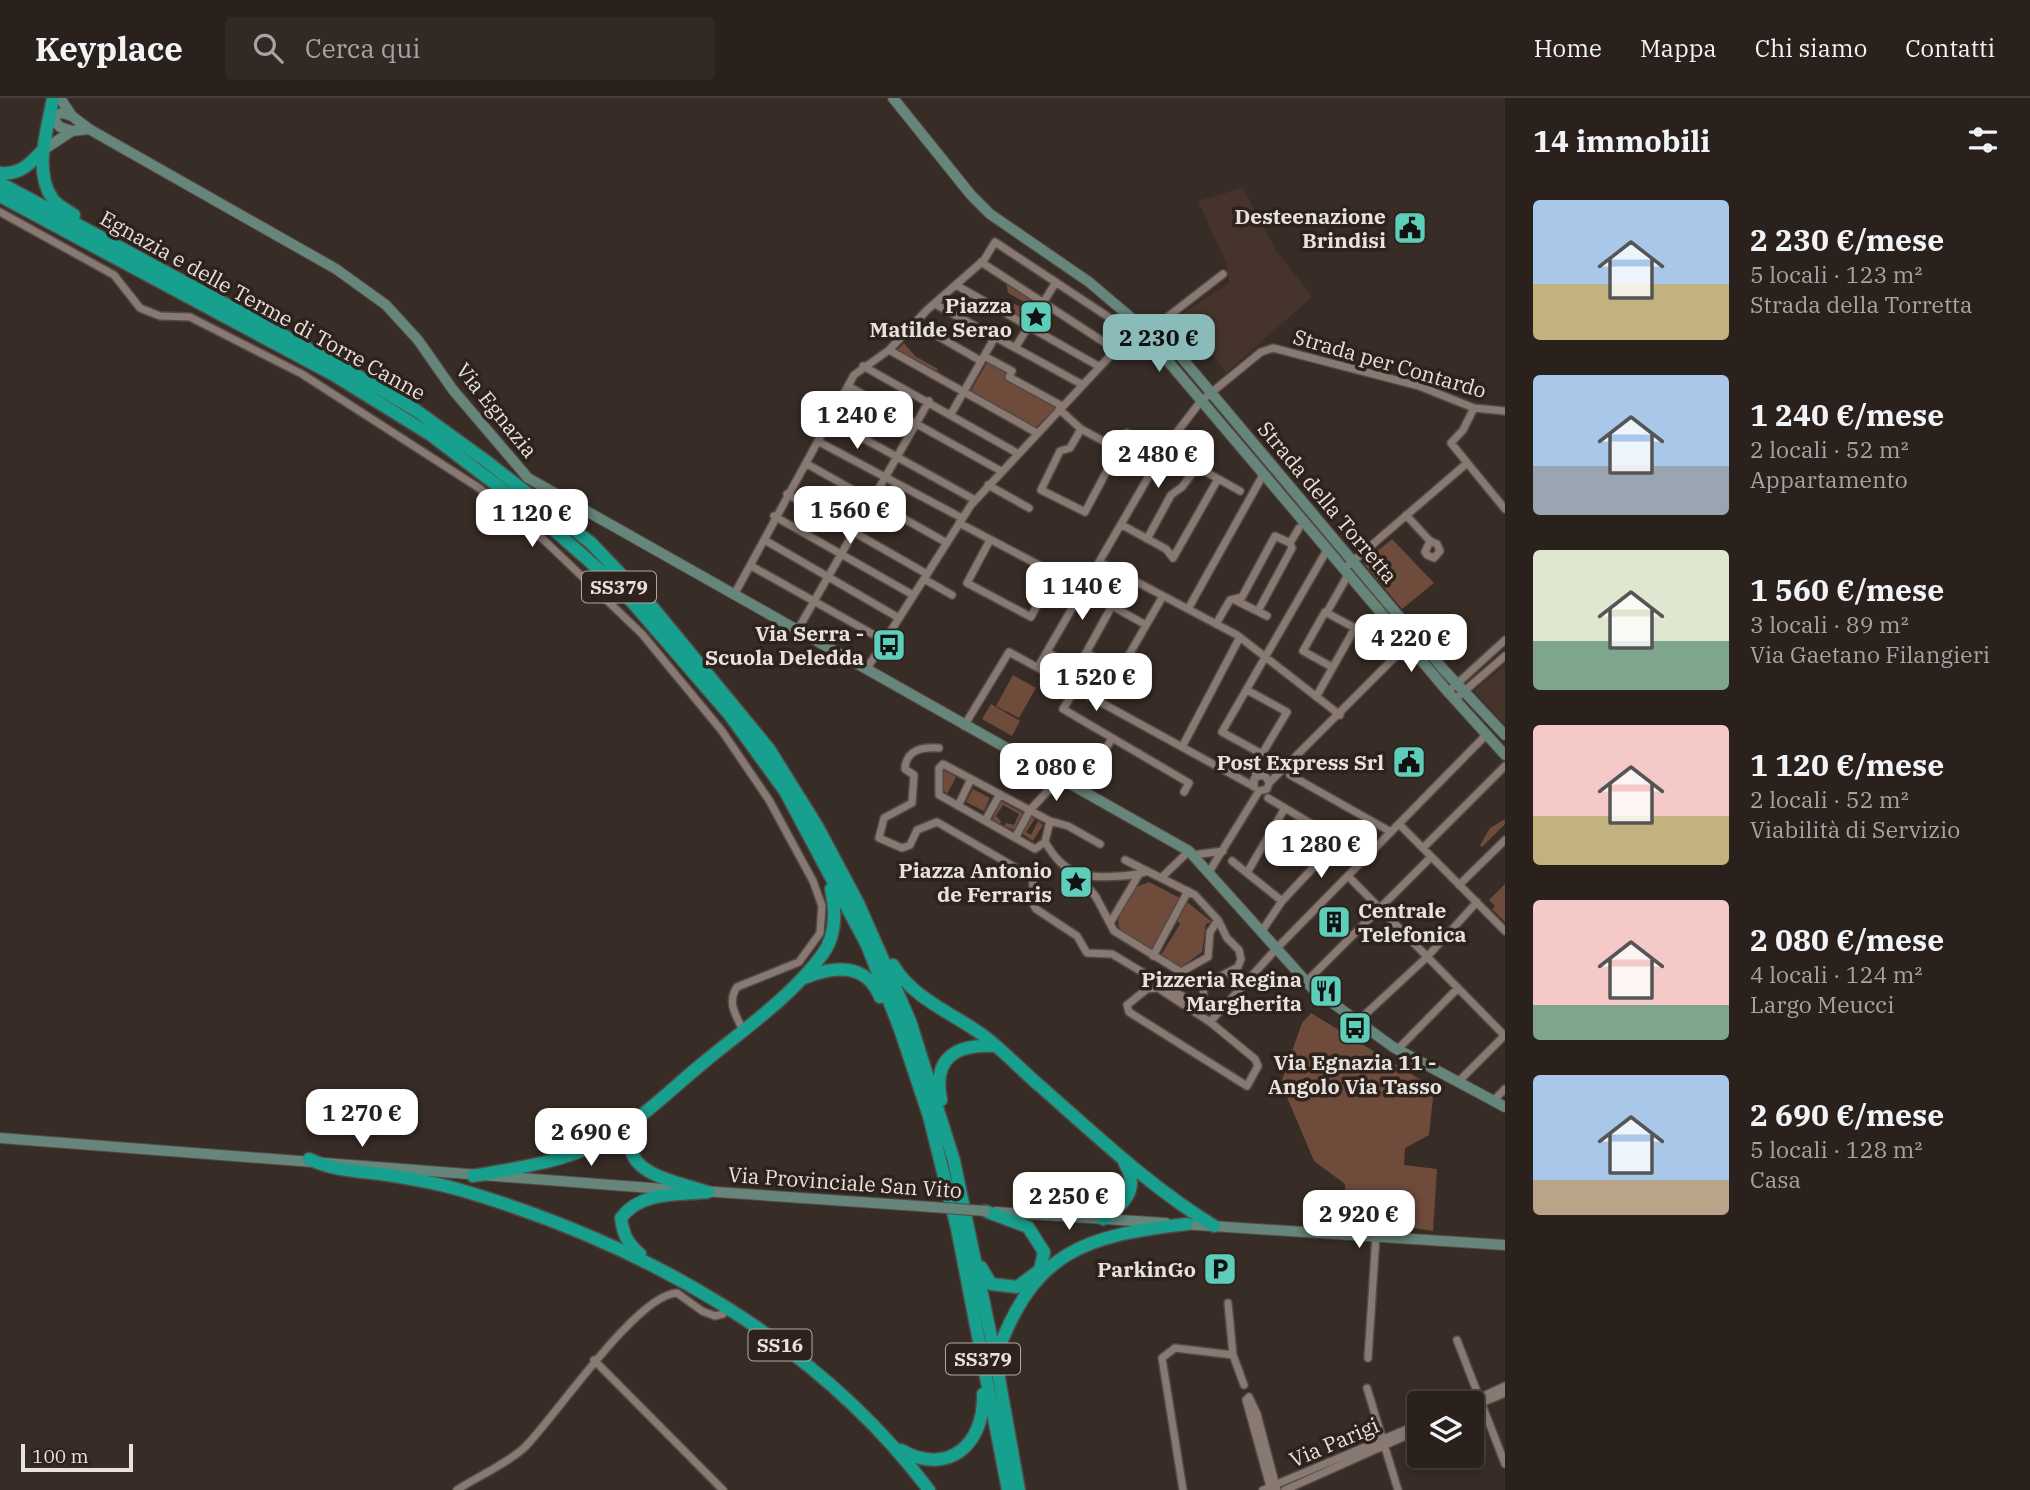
<!DOCTYPE html>
<html lang="it">
<meta charset="utf-8">
<style>
:root{--surface:#2a211c;--page:#322925;--text:#f1f3f6;--muted:#a5a3a3;--line:#463e3b;--accent:#8bbbb9}
body{margin:0;font-family:"IBM Plex Serif",serif;background:var(--page);color:var(--text);height:100vh;display:flex;flex-direction:column;font-size:26px;white-space:nowrap}
*{box-sizing:border-box;margin:0}
p{font-size:23px;color:var(--muted)}
.icon{flex:none;width:38px;height:38px;fill:none;stroke:currentColor;stroke-width:2;stroke-linecap:round;stroke-linejoin:round}
.map{position:relative;flex:1;overflow:hidden}
.details{display:flex;flex-direction:column;background:var(--surface);width:525px}
.details>*{flex:none}
.buttons{position:absolute;left:1407px;top:1293px;display:grid;gap:14px}
.buttons a{display:grid;place-items:center;width:77px;height:77px;border-radius:7px;background:var(--surface);box-shadow:0 4px 10px #0003,0 0 0 2px var(--line);font-size:35px}
.scale{position:absolute;left:21px;bottom:18px;width:112px;box-sizing:border-box;padding-left:7px;border:4px solid #e9e1dd;border-top:0;font-size:19px;line-height:24px;white-space:nowrap;color:#e9e1dd;-webkit-text-stroke:5px #2e221c;paint-order:stroke}
.price{position:absolute;translate:-50% -60px;padding:0 16px;border-radius:14px;background:#fff;color:#222;font-size:23px;line-height:46px;filter:drop-shadow(0 2px 4px #0008)}
.price::after{content:'';position:absolute;left:50%;top:42px;width:21px;height:16px;margin-left:-10px;background:inherit;clip-path:polygon(0 0,100% 0,50% 100%)}
.price.on{background:var(--accent);color:#111}
ul{padding:0;list-style:none}
li{display:flex;align-items:center;gap:21px;height:175px;padding:0 28px}
li span{display:grid;place-items:center;flex:none;width:196px;height:140px;border-radius:7px;color:#555}
li>.icon{margin-inline-start:auto}
span .icon{width:84px;height:84px;fill:#fffc;stroke-width:1}
li b{font-size:30px}
h2{display:flex;justify-content:space-between;align-items:center;height:84px;padding:0 28px;font-size:30px}
header{display:flex;align-items:center;gap:42px;box-sizing:border-box;height:98px;padding:0 35px;background:var(--surface);border-bottom:2px solid var(--line)}
header strong{font-size:33px}
nav{display:flex;gap:38px;margin-inline-start:auto;font-size:24px}
.search{width:490px;height:63px;background:var(--page);display:flex;align-items:center;gap:18px;box-sizing:border-box;padding:0 24px;border-radius:7px;color:var(--muted);font-size:26px}
main{display:flex;flex:1;min-height:0}
.map>svg:first-child{display:block}
.built{fill:#46342c}
.green{fill:#6e4b3b}
.lines{fill:none;stroke-linecap:round;stroke-linejoin:round}
.street-casing{stroke:#544945;stroke-width:10}
.secondary-casing{stroke:#544945;stroke-width:12}
.highway-casing{stroke:#544945;stroke-width:15}
.street{stroke:#887973;stroke-width:7}
.secondary{stroke:#66857b;stroke-width:10}
.highway{stroke:#17a08d;stroke-width:12}
.secondary-bridge-casing{stroke:#544945;stroke-width:12;stroke-linecap:butt}
.secondary-bridge{stroke:#66857b;stroke-width:10}
.labels{text-anchor:middle;dominant-baseline:central;stroke-width:7;stroke-linejoin:round;paint-order:stroke}
.shield{fill:#2e221c;stroke:#b1a8a3;stroke-width:2}
.shield-label{font-size:19px;font-weight:bold;fill:#e9e1dd}
.poi-label{font-size:21px;font-weight:bold;fill:#e9e1dd;stroke:#2e221c;text-anchor:end}
.street-label{font-size:21px;fill:#e9e1dd;stroke:#2e221c}
</style>
<header>
<strong>Keyplace</strong>
<div class="search"><svg class="icon" aria-label="search" viewBox="0 0 24 24"><circle cx="10" cy="10" r="6"/><path d="M15 15l6 6"/></svg>Cerca qui</div>
<nav><a>Home</a><a>Mappa</a><a>Chi siamo</a><a>Contatti</a></nav>
</header>
<main>
<div class="map">
<svg width="1505" height="1392" viewBox="0 0 1505 1392">
<rect width="100%" height="100%" fill="#382c26"/>
<path class="built" d="M1243 90 1275 151 1312 199 1226 275 1181 217 1230 184 1225 162 1198 103Z
M1505 567V627L1474 593Z"/>
<path class="green" d="M1006 184 1037 204 1033 209 1008 195Z
M1006 201 1030 215 1025 223 992 205Z
M904 245 915 258 938 271 936 274 897 252Z
M988 263 1058 308 1034 331 970 294Z
M1392 441 1434 485 1402 511 1363 465Z
M1013 577 1036 590 1019 620 996 608Z
M991 606 1020 623 1012 638 982 621Z
M945 673 956 679 947 696 942 691V676Z
M973 691 990 700 984 713 966 704Z
M1001 703 1023 715 1014 732 1004 728 1006 725 1014 727 1019 716 1003 707 996 718 1001 723 1000 726 992 722Z
M1029 719 1035 721 1026 734 1031 737 1038 723 1043 727 1033 743 1021 735Z
M1505 721V726L1482 749 1480 747 1490 730Z
M1149 784 1182 801 1151 852C1108 826 1112 831 1136 789Z
M1505 786V824L1492 811 1495 808 1489 802Z
M1187 804 1212 824 1206 826 1202 854 1180 870 1161 857 1180 826 1176 821Z
M1311 915 1434 990 1429 1037 1405 1050 1404 1067 1437 1071 1433 1133 1346 1120 1345 1086 1314 1063 1281 985 1302 925Z"/>
<g class="lines">
<defs>
<path id="street" d="M0 114 114 177 140 210 160 218 190 219 302 276 479 390 545 443 642 536 722 633 769 702 813 783 822 808 820 835 799 864 737 889C727 904 735 916 743 932
M981 164 1116 252
M956 187 1100 269
M935 206 1083 287
M915 225 981 263
M1015 250 1056 184
M889 252 1037 335
M984 258 1012 273 1009 279 1062 308
M863 268 1017 355
M850 289 1001 373
M1474 310 1463 332 1451 345 1505 411
M1059 311 1081 331
M951 316 995 239
M830 322 975 402
M821 345 962 420
M1118 351 1081 331 1070 350 1060 353 1041 392 1085 414 1127 335 1164 353
M807 366 947 445
M988 387 1029 410
M787 396 927 476
M1406 417 1430 443 1437 446 1440 453 1434 460 1427 457 1425 454 1430 443
M774 418 913 497
M959 425 1054 475 1031 519 967 485 990 442
M1122 427 1166 451 1173 460 1218 381
M1147 441 1171 397 1182 389 1197 369 1240 393
M768 444 899 520
M1101 465 1237 537 1340 617
M753 469 885 543
M1344 471 1466 366
M924 481 952 497
M1086 489 1112 504V508
M734 497 854 277 889 252 927 212 984 162 995 144 1122 228 1148 234 1223 176
M1235 502 1267 518
M1188 511 1263 377
M1258 513 1292 450 1290 445
M1327 514 1348 477
M1216 526 1230 502 1242 499 1275 438 1290 445 1299 430
M797 533 929 303
M1047 554 1077 571 1112 508 1146 527
M1087 555 1119 574 1163 498
M1038 569 1167 347 1201 303 1261 254 1273 250 1419 288 1474 310 1505 313
M866 572 971 407 1110 258 1135 235 1141 234
M1076 590 1063 611 1189 685 1184 694
M1247 592 1287 614 1262 656 1222 634 1327 452
M1448 594 1505 542
M1316 599 1355 530 1325 514 1303 553 1332 569
M1454 602 1505 558
M964 628 1009 554 1253 688
M1182 649 1240 539
M939 650C923 649 906 651 905 671L914 677 912 705 884 720 879 740 902 750 910 747 917 732 937 724 1030 778 1033 784 1032 804 1036 811 1077 838 1087 855 1112 856 1189 902 1203 901 1204 887 1238 869 1241 861 1239 852 1227 840 1218 822 1195 797 1125 762
M943 666 1050 723 1045 744 1035 751 939 697V670Z
M1290 677 1391 734
M1256 679 1255 667 1262 656
M1254 689V681L1260 677 1266 679 1269 685
M1083 691 1112 640
M1268 700 1357 753
M958 708 971 681
M985 723 1000 696
M1050 723 1068 728 1100 746
M1399 726 1505 833
M1015 740 1030 712 1061 679
M1045 744C1053 757 1061 768 1076 775 1088 781 1135 779 1147 773
M1423 750 1505 668
M1193 757 1223 753
M1232 763 1282 803
M1248 773 1285 710
M1209 774 1259 693 1267 691 1269 685 1407 547
M1078 777 1096 799 1114 833 1181 874 1208 859 1210 834 1218 822
M1348 778 1504 937
M1161 780 1189 753
M1459 787 1505 742
M1110 825 1138 778
M1262 833 1282 803 1340 741
M1153 858 1188 793
M1306 884 1431 759
M1210 924 1255 961 1258 968 1247 988 1129 914 1127 907 1147 891 1158 890 1210 924 1277 850 1486 637
M1357 924 1427 859 1477 804
M1398 951 1458 890
M1458 984 1505 937
M1494 1002 1505 991
M1228 1205 1233 1257
M1457 1242 1505 1366
M1368 1260 1376 1138
M594 1262 723 1392
M1367 1290 1398 1392
M1466 1306 1505 1288
M1472 1309 1505 1295
M457 1392C478 1378 507 1366 525 1349 555 1319 637 1196 677 1195L702 1213 715 1218 723 1216 727 1209
M1183 1392 1162 1260 1175 1250 1233 1257 1244 1287
M1263 1392 1419 1326
M1271 1392 1246 1302 1249 1299 1257 1316 1277 1392
M1285 1392 1419 1332"/>
<path id="secondary" d="M60 0 72 18 89 31 336 171 386 207 418 242 453 292 528 380 1189 753 1312 890 1393 949 1505 1009
M893 0 971 97 990 116 1089 184 1148 234 1150 242 1448 594 1505 657
M72 18 63 15 50 18 60 29 72 33
M43 52 72 33 89 31
M1148 234 1161 235 1444 572 1505 637
M0 1040 677 1092
M702 1093 918 1108
M996 1114 1166 1125
M1181 1126 1505 1147"/>
<path id="highway" d="M53 0C48 30 33 72 52 100 56 107 67 112 74 117
M0 75C20 77 30 66 43 52
M0 85 346 271 417 313 486 363 591 445 654 511 769 651 817 728 858 805 910 923 954 1063 995 1258 1019 1392
M0 98 334 277 431 337 545 424 621 491 729 616 785 693 867 847 900 931 929 1018 957 1130 1008 1392
M893 867C912 900 954 916 984 938 1004 953 1021 972 1040 988 1096 1037 1150 1089 1214 1128
M804 880C833 868 866 864 880 899
M941 1002C932 959 957 946 995 948
M641 1017C637 1027 630 1038 631 1049 633 1078 682 1085 704 1093
M309 1061C332 1072 355 1073 381 1076 409 1080 437 1085 464 1093 642 1146 815 1241 929 1392
M473 1078C516 1070 558 1065 597 1046 636 1027 670 992 703 965 743 932 791 899 822 857 837 837 836 813 831 791
M1103 1121C1124 1107 1140 1091 1125 1066
M640 1156C627 1145 623 1136 621 1120 641 1093 677 1097 708 1094
M981 1169 991 1186 1017 1189 1040 1172 1044 1154 1028 1129 985 1113
M996 1258C1034 1153 1083 1138 1187 1126
M901 1352C948 1379 985 1346 983 1296"/>
</defs>
<use href="#street" class="street-casing"/>
<use href="#secondary" class="secondary-casing"/>
<use href="#highway" class="highway-casing"/>
<use href="#street" class="street"/>
<use href="#secondary" class="secondary"/>
<use href="#highway" class="highway"/>
<defs>
<path id="secondary-bridge" d="M918 1108 985 1113"/>
</defs>
<use href="#secondary-bridge" class="secondary-bridge-casing"/>
<use href="#secondary-bridge" class="secondary-bridge"/>
</g>
<defs>
<symbol id="civic-square" viewBox="-11 -11 22 22"><rect x="-9" y="-9" width="18" height="18" rx="4" fill="#5cceba" stroke="#2e221c"/><path d="M-.6-6.5H3V-4.5H.6V-3L4-1V1h2V6H-6V1h2V-1L-.6-3ZM-1.2 2.5V6h2.4V2.5Z" fill="#111"/></symbol>
<symbol id="sight-square" viewBox="-11 -11 22 22"><rect x="-9" y="-9" width="18" height="18" rx="4" fill="#5cceba" stroke="#2e221c"/><path d="M0-6L1.8-2.2L6-1.7L2.9 1.2L3.7 5.4L0 3.3L-3.7 5.4L-2.9 1.2L-6-1.7L-1.8-2.2Z" fill="#111"/></symbol>
<symbol id="bus-square" viewBox="-11 -11 22 22"><rect x="-9" y="-9" width="18" height="18" rx="4" fill="#5cceba" stroke="#2e221c"/><path d="M-5-6H5V4H4V6H2V4H-2V6H-4V4H-5ZM-3.5-4V0h7V-4ZM-3.5 1.2v1.5H-2V1.2ZM2 1.2v1.5H3.5V1.2Z" fill="#111"/></symbol>
<symbol id="building-square" viewBox="-11 -11 22 22"><rect x="-9" y="-9" width="18" height="18" rx="4" fill="#5cceba" stroke="#2e221c"/><path d="M-4-6H4V6H1V3H-1V6H-4ZM-2.5-4.3h1.7v1.8h-1.7ZM.8-4.3h1.7v1.8H.8ZM-2.5-1h1.7V.8h-1.7ZM.8-1h1.7V.8H.8Z" fill="#111"/></symbol>
<symbol id="restaurant-square" viewBox="-11 -11 22 22"><rect x="-9" y="-9" width="18" height="18" rx="4" fill="#5cceba" stroke="#2e221c"/><path d="M-5-6h1v4h1v-4h1v4h1v-4h1v5L-1.5 .5V6h-2V.5L-5-1ZM5-6V6H3V1.5H1.5Q1.5-4 5-6Z" fill="#111"/></symbol>
<symbol id="parking-square" viewBox="-11 -11 22 22"><rect x="-9" y="-9" width="18" height="18" rx="4" fill="#5cceba" stroke="#2e221c"/><path d="M-3.5-5.5H1a3.5 3.5 0 0 1 0 7H-1V5.5H-3.5ZM-1-3.4V-.6H.8a1.4 1.4 0 0 0 0-2.8Z" fill="#111"/></symbol>
</defs>
<g fill-rule="evenodd">
<use href="#civic-square" x="1391" y="111" width="38" height="38"/>
<use href="#sight-square" x="1017" y="200" width="38" height="38"/>
<use href="#bus-square" x="870" y="528" width="38" height="38"/>
<use href="#civic-square" x="1390" y="645" width="38" height="38"/>
<use href="#sight-square" x="1057" y="765" width="38" height="38"/>
<use href="#building-square" x="1315" y="805" width="38" height="38"/>
<use href="#restaurant-square" x="1307" y="874" width="38" height="38"/>
<use href="#bus-square" x="1336" y="911" width="38" height="38"/>
<use href="#parking-square" x="1201" y="1152" width="38" height="38"/>
</g>
<g class="labels">
<g class="shield">
<rect x="582" y="473.5" width="74" height="31" rx="5"/>
<rect x="748.5" y="1231.5" width="63" height="31" rx="5"/>
<rect x="946" y="1245.5" width="74" height="31" rx="5"/>
</g>
<g class="shield-label">
<text x="619" y="489">SS379</text>
<text x="780" y="1247">SS16</text>
<text x="983" y="1261">SS379</text>
</g>
<g class="poi-label">
<text x="1386" y="118">Desteenazione<tspan x="1386" dy="24">Brindisi</tspan></text>
<text x="1012" y="207">Piazza<tspan x="1012" dy="24">Matilde Serao</tspan></text>
<text x="864" y="535">Via Serra -<tspan x="864" dy="24">Scuola Deledda</tspan></text>
<text x="1384" y="664">Post Express Srl</text>
<text x="1052" y="772">Piazza Antonio<tspan x="1052" dy="24">de Ferraris</tspan></text>
<text x="1358" y="812" text-anchor="start">Centrale<tspan x="1358" dy="24">Telefonica</tspan></text>
<text x="1302" y="881">Pizzeria Regina<tspan x="1302" dy="24">Margherita</tspan></text>
<text x="1355" y="964" text-anchor="middle">Via Egnazia 11 -<tspan x="1355" dy="24">Angolo Via Tasso</tspan></text>
<text x="1196" y="1171">ParkinGo</text>
</g>
<g class="street-label">
<text transform="translate(263 207) rotate(29)">Egnazia e delle Terme di Torre Canne</text>
<text transform="translate(1390 265) rotate(16)">Strada per Contardo</text>
<text transform="translate(497 312) rotate(51)">Via Egnazia</text>
<text transform="translate(1328 404) rotate(50)">Strada della Torretta</text>
<text transform="translate(845 1084) rotate(4)">Via Provinciale San Vito</text>
<text transform="translate(1334 1344) rotate(-23)">Via Parigi</text>
</g>
</g>
</svg>
<div class="buttons">
<a><svg class="icon" aria-label="layers" viewBox="0 0 24 24"><path d="M12 4l9 5-9 5-9-5zM3 14l9 5 9-5"/></svg></a>
</div>
<div class="scale">100 m</div>
<b class="price on" style="left:1159px;top:276px">2 230 €</b>
<b class="price" style="left:857px;top:353px">1 240 €</b>
<b class="price" style="left:1158px;top:392px">2 480 €</b>
<b class="price" style="left:850px;top:448px">1 560 €</b>
<b class="price" style="left:532px;top:451px">1 120 €</b>
<b class="price" style="left:1082px;top:524px">1 140 €</b>
<b class="price" style="left:1411px;top:576px">4 220 €</b>
<b class="price" style="left:1096px;top:615px">1 520 €</b>
<b class="price" style="left:1056px;top:705px">2 080 €</b>
<b class="price" style="left:1321px;top:782px">1 280 €</b>
<b class="price" style="left:362px;top:1051px">1 270 €</b>
<b class="price" style="left:591px;top:1070px">2 690 €</b>
<b class="price" style="left:1069px;top:1134px">2 250 €</b>
<b class="price" style="left:1359px;top:1152px">2 920 €</b>
</div>
<section class="details">
<h2>14 immobili<svg class="icon" aria-label="filters" viewBox="0 0 24 24"><path d="M4 7h16M4 17h16"/><circle cx="9" cy="7" r="2"/><circle cx="15" cy="17" r="2"/></svg></h2>
<ul>
<li><span style="background:linear-gradient(#a9c7e8 60%,#c2b280 0)"><svg class="icon" aria-label="home" viewBox="0 0 24 24"><path d="M3 11l9-7 9 7M6 9v11h12V9"/></svg></span><div><b>2 230 €/mese</b><p>5 locali · 123 m²</p><p>Strada della Torretta</p></div></li>
<li><span style="background:linear-gradient(#a9c7e8 65%,#9aa5b1 0)"><svg class="icon" aria-label="home" viewBox="0 0 24 24"><path d="M3 11l9-7 9 7M6 9v11h12V9"/></svg></span><div><b>1 240 €/mese</b><p>2 locali · 52 m²</p><p>Appartamento</p></div></li>
<li><span style="background:linear-gradient(#dfe7d0 65%,#7fa58c 0)"><svg class="icon" aria-label="home" viewBox="0 0 24 24"><path d="M3 11l9-7 9 7M6 9v11h12V9"/></svg></span><div><b>1 560 €/mese</b><p>3 locali · 89 m²</p><p>Via Gaetano Filangieri</p></div></li>
<li><span style="background:linear-gradient(#f6c9c9 65%,#c2b280 0)"><svg class="icon" aria-label="home" viewBox="0 0 24 24"><path d="M3 11l9-7 9 7M6 9v11h12V9"/></svg></span><div><b>1 120 €/mese</b><p>2 locali · 52 m²</p><p>Viabilità di Servizio</p></div></li>
<li><span style="background:linear-gradient(#f6c9c9 75%,#7fa58c 0)"><svg class="icon" aria-label="home" viewBox="0 0 24 24"><path d="M3 11l9-7 9 7M6 9v11h12V9"/></svg></span><div><b>2 080 €/mese</b><p>4 locali · 124 m²</p><p>Largo Meucci</p></div></li>
<li><span style="background:linear-gradient(#a9c7e8 75%,#b9a48a 0)"><svg class="icon" aria-label="home" viewBox="0 0 24 24"><path d="M3 11l9-7 9 7M6 9v11h12V9"/></svg></span><div><b>2 690 €/mese</b><p>5 locali · 128 m²</p><p>Casa</p></div></li>
</ul>
</section>
</main>
